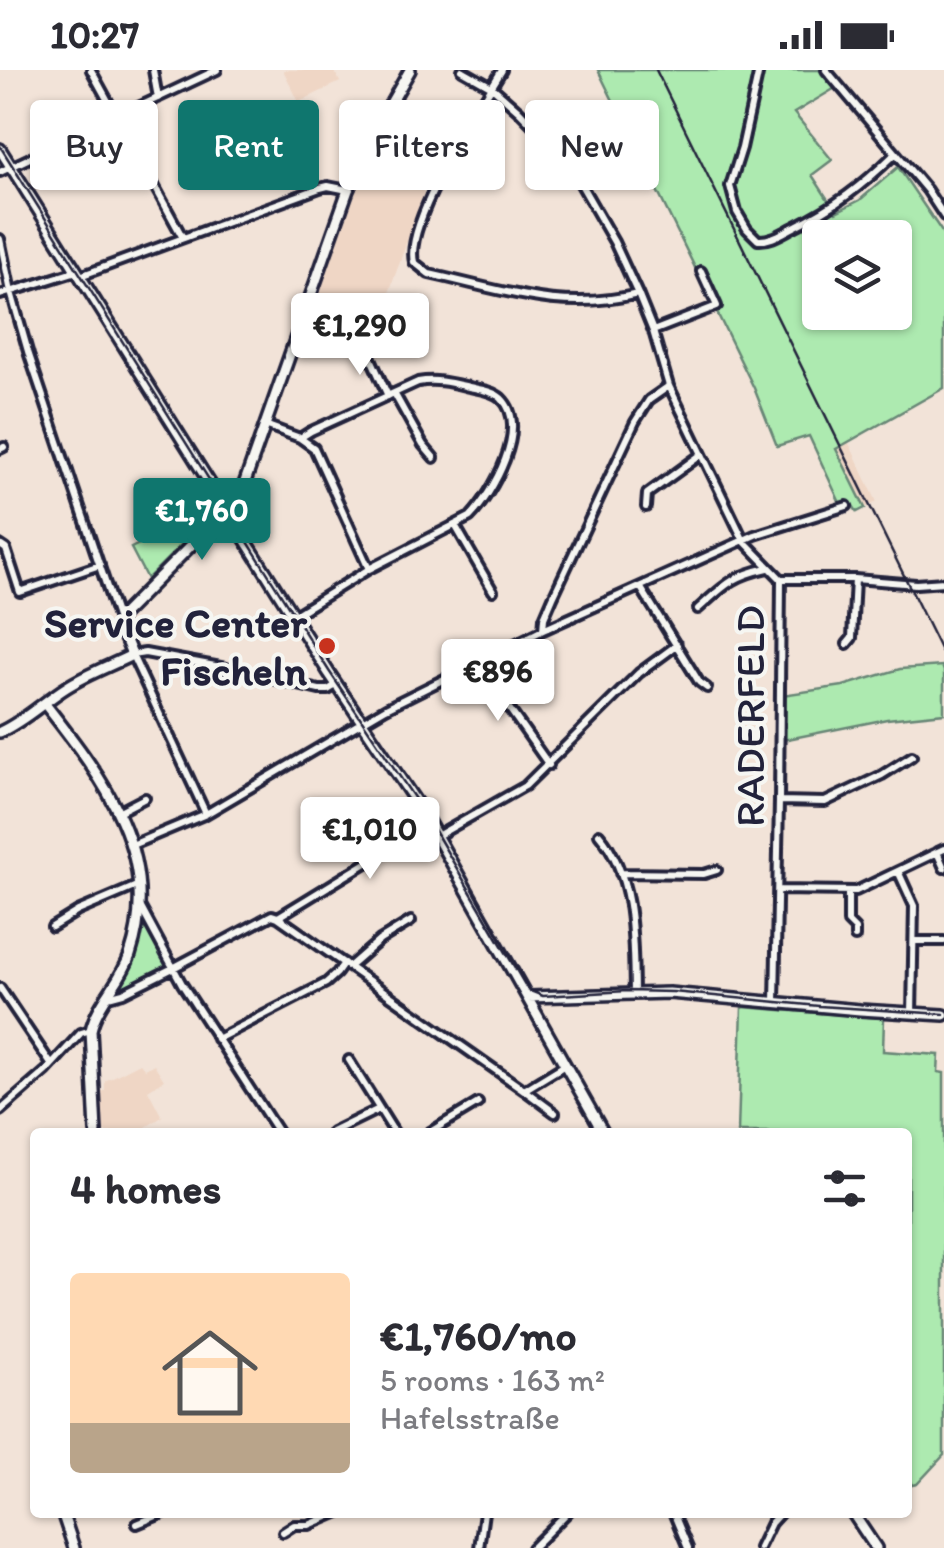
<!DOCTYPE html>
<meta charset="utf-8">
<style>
:root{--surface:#fff;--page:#f2f2f3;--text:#2b2b33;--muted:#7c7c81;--accent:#0f766e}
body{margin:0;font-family:Itim,sans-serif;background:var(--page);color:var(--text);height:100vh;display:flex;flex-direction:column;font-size:38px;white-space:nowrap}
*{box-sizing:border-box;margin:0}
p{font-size:32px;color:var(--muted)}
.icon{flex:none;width:55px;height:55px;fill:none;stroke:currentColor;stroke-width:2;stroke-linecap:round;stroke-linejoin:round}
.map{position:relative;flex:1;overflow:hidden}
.details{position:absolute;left:30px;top:1058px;width:882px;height:390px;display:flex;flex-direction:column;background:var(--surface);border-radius:10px;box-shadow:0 2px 8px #0004}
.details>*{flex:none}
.guide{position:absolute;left:30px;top:30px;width:885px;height:90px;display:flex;gap:20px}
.fabs{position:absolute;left:802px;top:150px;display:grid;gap:20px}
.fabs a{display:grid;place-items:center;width:110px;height:110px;border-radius:10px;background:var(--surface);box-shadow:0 2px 8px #0004;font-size:50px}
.price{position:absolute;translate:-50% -85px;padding:0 22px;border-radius:10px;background:#fff;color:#222;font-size:32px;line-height:65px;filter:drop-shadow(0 2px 5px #0008)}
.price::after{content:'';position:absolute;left:50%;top:60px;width:30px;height:22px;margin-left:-15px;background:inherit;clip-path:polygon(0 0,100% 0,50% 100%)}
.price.on{background:var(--accent);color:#fff}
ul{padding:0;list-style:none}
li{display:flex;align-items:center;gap:30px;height:250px;padding:0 40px}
li span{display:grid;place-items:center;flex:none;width:280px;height:200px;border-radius:10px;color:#555}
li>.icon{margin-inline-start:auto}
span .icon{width:120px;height:120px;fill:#fffc;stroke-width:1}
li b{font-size:42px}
h2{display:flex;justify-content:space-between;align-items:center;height:120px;padding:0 40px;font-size:42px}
.pill{padding:0 35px;border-radius:10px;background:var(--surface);box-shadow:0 2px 8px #0004;font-size:35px;line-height:90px}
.pill.on{background:var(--accent);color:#fff}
.status{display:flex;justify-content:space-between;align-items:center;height:70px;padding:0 50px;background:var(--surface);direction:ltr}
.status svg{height:28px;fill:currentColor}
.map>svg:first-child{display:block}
.built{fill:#efd6c5}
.green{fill:#adeab0;stroke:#688676;stroke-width:2.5;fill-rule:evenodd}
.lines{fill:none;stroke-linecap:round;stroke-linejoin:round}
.street-casing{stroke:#22223b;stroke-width:14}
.secondary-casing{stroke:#22223b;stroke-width:16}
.street{stroke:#f6f6f2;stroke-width:6}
.secondary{stroke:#f6f6f2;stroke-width:9}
.tram{stroke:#22223b;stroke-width:2.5}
.poi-dot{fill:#c8321e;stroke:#f6f6f2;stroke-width:4}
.labels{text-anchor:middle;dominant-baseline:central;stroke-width:8;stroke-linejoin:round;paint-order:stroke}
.poi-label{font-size:42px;font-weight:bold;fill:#22223b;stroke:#f6f6f2;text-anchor:end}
.street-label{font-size:42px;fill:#22223b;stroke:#f6f6f2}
</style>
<div class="status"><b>10:27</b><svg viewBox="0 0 49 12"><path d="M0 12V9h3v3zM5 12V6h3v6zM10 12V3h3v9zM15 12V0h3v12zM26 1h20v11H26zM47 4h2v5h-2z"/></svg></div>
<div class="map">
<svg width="944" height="1478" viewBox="0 0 944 1478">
<rect width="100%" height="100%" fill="#f2e3d8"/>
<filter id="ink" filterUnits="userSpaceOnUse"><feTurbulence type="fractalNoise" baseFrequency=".01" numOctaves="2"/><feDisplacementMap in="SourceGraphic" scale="20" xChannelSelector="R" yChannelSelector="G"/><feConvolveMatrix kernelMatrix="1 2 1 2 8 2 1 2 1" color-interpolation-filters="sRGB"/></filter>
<g filter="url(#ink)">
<path class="built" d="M283 0H334L340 12 299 32Z
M367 91 424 122 373 269 360 275 307 256Z
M848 371 877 432 865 438 836 379Z
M140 993 145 999 154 994 164 1010 148 1020 162 1047 138 1062H98V1021H105V1011Z"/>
<path class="green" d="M598 0H755L753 19 741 67 748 64 761 0H822L837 17 794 43 832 90 812 105 836 142 860 130 898 97 944 165V318L836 379 865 438 857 442 852 434 841 435 809 366 777 376 754 318ZM820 168H895V242H820Z
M384 61 438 92 425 115 371 85Z
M174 435 198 458 147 509 131 478 157 465 161 461 154 446Z
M942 596 944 601V643L887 649 783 670 782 625 843 616 900 599Z
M144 850 170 897 121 922 117 918 141 853Z
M742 937 884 948 883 981 939 985 938 1002 944 1003V1385L917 1414 912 1415 908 1407V1062H738Z"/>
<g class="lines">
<defs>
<path id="street" d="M91 0 183 168
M153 0 158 28
M462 0 492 17 518 40 552 75 579 111 614 172 638 224 653 261 669 316 744 471 781 509 779 731 775 932
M502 0C480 37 404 153 414 192L429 204C503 220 561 243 638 224
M759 0 742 78 730 116 737 142 747 159 758 170C771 171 782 163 794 157 836 136 861 117 895 84
M826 0 927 120 944 146
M0 102 217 0
M0 169 11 222 29 285 118 550
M80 206 320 118 328 116 348 120
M0 225 77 201
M653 261 717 236 701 201
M365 275 388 326
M394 323 423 375 434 388
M265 355 300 368 314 378 369 499
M0 379 4 377
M646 437 647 424 702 384
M455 455 493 521
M0 475 6 479 20 522 100 495
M781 509H855L916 514 944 512
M641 518 699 612 707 618
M698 539C725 515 732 506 768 498
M293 546 369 499 470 447C492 424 531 357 501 328 492 320 476 319 465 316 448 312 435 309 418 312L311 361 300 368
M543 560 544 548 553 527 635 352 649 330 669 316
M847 574 852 568 855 509
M482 591 506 634 549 695
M779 731 825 732 882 705 912 686
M118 742 145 728
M206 744 132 585 145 583 226 598 319 620H328L336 615
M599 764C635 806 633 870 634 923
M437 766 525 716 639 603 677 575
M132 775 206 744 386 638 543 560 755 465 847 436
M937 782 944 798
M898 801 914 836 912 944
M620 803 704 804 717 800
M778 820 856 821 944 779
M848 821V852L855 859V867
M140 836 182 914 278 1062
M278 847 524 1020 565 995
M52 857 78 841 139 815
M914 871H944
M349 897 380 870 411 851
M0 918 51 994
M108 927 123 923 173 898 272 845 278 847 430 754
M217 969 326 913 337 903 344 893
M349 990 394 1062
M524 1020 555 1043
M0 1041 46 1001 81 963 91 960
M332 1062 379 1039
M430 1062 478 1033
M673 1442 688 1478
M137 1454 166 1442
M283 1462 294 1455H309L339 1442
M479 1478 484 1442
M532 1478 568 1442
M759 1478 771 1453 781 1442"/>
<path id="secondary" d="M0 79 329 603 424 744 603 1062
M45 634C103 708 163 786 130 885 121 912 97 933 91 960L96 1062
M0 662C26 650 43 632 67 617 87 604 110 596 132 585L120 556 119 548 240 426 348 120 379 54 410 0
M528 927 669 923 860 940 944 945
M62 1442 74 1478
M852 1442 876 1478"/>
</defs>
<use href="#street" class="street-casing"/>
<use href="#secondary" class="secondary-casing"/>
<use href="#street" class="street"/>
<use href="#secondary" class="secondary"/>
<path class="tram" d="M656 0 944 587
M0 76 329 601 425 744 528 920 543 926 627 921 673 922 819 936 944 944"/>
</g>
</g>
<circle class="poi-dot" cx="327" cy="576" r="10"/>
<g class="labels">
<g class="poi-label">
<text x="307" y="552">Service Center<tspan x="307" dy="48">Fischeln</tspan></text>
</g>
<g class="street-label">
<text transform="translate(749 646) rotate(-90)">RADERFELD</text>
</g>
</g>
</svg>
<div class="fabs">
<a><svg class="icon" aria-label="layers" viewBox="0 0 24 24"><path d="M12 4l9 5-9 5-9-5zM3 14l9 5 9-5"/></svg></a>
</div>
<b class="price" style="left:360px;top:308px">€1,290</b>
<b class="price on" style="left:202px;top:493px">€1,760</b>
<b class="price" style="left:498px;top:654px">€896</b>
<b class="price" style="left:370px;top:812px">€1,010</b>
<div class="guide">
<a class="pill">Buy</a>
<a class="pill on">Rent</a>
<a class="pill">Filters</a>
<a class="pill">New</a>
</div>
<section class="details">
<h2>4 homes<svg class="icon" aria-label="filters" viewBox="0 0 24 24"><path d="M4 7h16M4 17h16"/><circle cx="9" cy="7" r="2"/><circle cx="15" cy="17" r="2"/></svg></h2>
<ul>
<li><span style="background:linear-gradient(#ffd9b3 75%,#b9a48a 0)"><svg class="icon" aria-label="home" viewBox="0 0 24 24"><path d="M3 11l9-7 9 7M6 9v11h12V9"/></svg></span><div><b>€1,760/mo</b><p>5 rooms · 163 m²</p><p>Hafelsstraße</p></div></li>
</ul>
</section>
</div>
